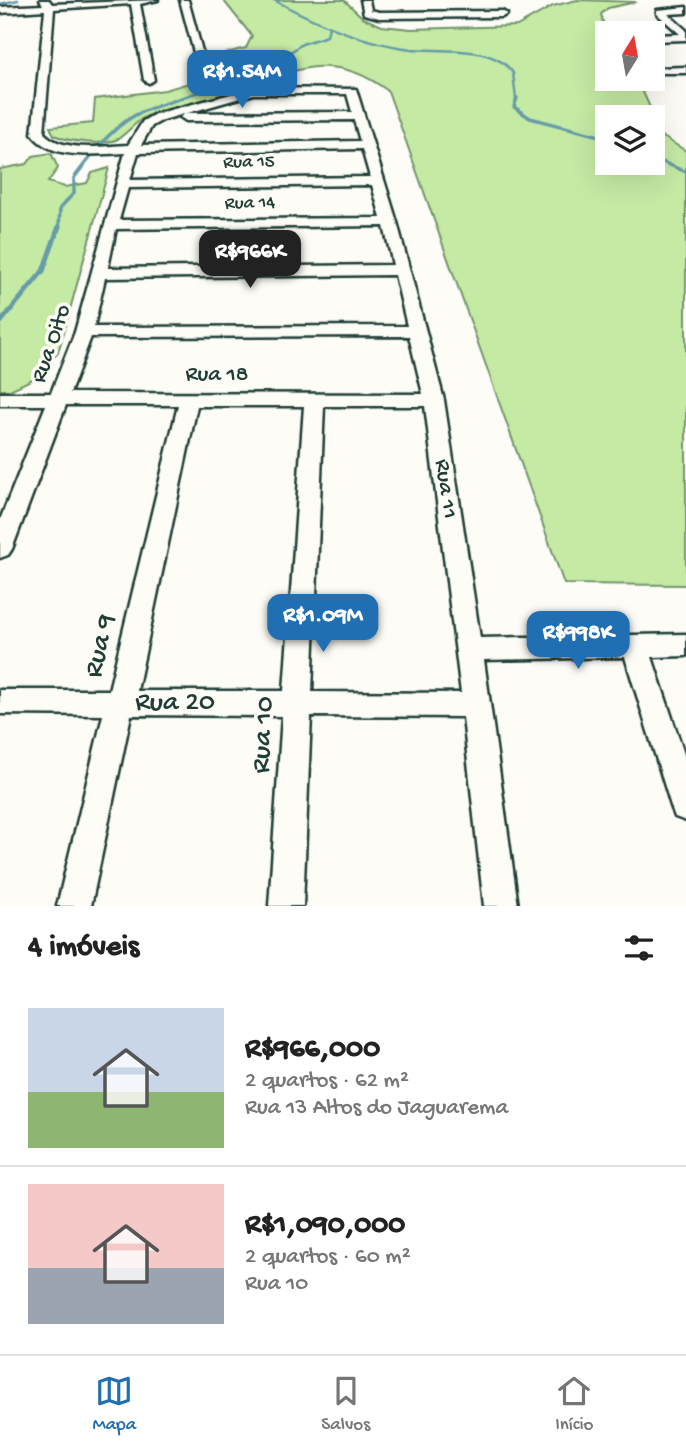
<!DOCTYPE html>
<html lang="pt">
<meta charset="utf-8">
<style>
:root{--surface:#fff;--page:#f2f2f2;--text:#222;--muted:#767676;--line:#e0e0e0;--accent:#1f6fb2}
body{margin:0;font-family:"Gochi Hand",sans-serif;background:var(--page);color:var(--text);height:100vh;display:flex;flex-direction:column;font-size:26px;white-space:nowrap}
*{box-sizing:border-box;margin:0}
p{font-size:23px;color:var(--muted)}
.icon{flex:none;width:38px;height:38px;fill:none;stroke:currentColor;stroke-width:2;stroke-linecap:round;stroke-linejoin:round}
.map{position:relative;height:906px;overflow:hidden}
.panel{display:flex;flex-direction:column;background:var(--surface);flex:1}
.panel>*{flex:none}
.needle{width:46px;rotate:11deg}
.buttons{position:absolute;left:595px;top:21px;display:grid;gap:14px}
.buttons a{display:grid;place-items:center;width:70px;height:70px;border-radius:0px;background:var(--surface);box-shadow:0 7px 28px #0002;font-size:35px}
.price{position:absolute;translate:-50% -60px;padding:0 16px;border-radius:14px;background:var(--accent);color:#fff;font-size:23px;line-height:46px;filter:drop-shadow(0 2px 4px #0008)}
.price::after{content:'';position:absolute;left:50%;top:42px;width:21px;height:16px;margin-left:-10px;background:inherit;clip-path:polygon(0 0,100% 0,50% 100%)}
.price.selected{background:#222;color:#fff}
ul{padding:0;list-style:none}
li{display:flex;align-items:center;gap:21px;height:175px;padding:0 28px}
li+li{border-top:2px solid var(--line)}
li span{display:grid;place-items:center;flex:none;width:196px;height:140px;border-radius:0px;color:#555}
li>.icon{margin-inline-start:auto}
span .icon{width:84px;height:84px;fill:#fffc;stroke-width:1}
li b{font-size:30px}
h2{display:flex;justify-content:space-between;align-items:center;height:84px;padding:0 28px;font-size:30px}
.tabs{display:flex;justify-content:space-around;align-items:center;height:98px;border-top:2px solid var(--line);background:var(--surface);font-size:19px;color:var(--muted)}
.tabs a{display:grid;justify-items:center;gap:4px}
.tabs .selected{color:var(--accent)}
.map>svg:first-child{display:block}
.green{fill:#c5eaa4;stroke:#72946c;stroke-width:2;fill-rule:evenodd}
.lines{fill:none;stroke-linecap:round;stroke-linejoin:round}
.stream-far2{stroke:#669ca8;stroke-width:2.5}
.stream-far1{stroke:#669ca8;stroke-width:3.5}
.stream{stroke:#669ca8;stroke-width:5}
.street-casing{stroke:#1f3d34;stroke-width:5}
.street{fill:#fdfcf7;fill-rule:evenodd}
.labels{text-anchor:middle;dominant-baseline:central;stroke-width:7;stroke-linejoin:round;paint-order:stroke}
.far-street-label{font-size:19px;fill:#1f3d34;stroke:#fdfcf7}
.street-label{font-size:23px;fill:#1f3d34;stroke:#fdfcf7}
.near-street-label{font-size:28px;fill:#1f3d34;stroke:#fdfcf7}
</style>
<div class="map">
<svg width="686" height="906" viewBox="0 0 686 906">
<rect width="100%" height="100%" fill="#fdfcf7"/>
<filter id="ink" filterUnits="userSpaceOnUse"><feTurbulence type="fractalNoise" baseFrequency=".0143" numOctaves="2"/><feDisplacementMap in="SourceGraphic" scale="14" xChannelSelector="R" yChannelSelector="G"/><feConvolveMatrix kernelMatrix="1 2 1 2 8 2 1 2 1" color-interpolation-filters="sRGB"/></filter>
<g filter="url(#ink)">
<path class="green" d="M223 0H344L363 18 382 26 411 29 517 26 553 6 577 0 636 2 608 8 601 14 607 40V79H637L653 114 655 132 686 151V585L564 584 388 91C324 42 281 79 216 98 193 105 164 107 143 118 134 124 127 133 118 139 103 146 69 142 54 135L50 127 93 123 95 99 165 90 196 81C209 59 221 53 246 48L252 36ZM607 117H653V163H607Z
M51 153 58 168 48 182 65 187 87 183 92 173 109 168 58 353 33 379 10 390H0V169L27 164 33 156Z"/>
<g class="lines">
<path class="stream-far2" d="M274 0C316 23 363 43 411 49 441 52 493 44 513 73L516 99
M0 4 18 0
M177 99 208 89 258 65 276 62 302 44 327 36 329 26"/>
<path class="stream-far1" d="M517 98 514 107 530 118 607 138
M99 146C127 114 143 110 182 98
M653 158 686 172
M59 228 60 208 74 193V178L93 153"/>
<path class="stream" d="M0 323 43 271 59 226"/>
<defs>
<path id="street" d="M40 0H49L52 4 158 0 140 4 154 80 149 83 144 80 131 4 54 9 44 133C63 153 103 146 128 145L143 121 155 114 254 88 356 89 397 222 444 400 480 638 686 634V656L652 657 686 760V821L675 817 671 806 625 657 484 660 518 906H484L463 717 311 716 303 906H269L282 716 131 715 91 906H57L103 715 0 714V690H109L178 405H66L12 549 8 555 0 558V520L46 405H0V393H51L75 332 125 153C94 154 52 161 32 134L45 10 0 13V7L43 5ZM254 94H347L352 112 186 113 180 117 186 121 354 120 360 141 141 145 152 126 163 120ZM362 149 370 177 130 180 138 153ZM372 185 381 218 119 220 128 188ZM384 226 393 265 108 268 116 229ZM395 275 407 326 94 327 105 278ZM409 336 423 394 70 393 91 337ZM197 406H304L284 691H137ZM324 406H425L461 693 312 692Z
M180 0H188L205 62 196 60Z
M361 0H369L371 10 379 12 502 11 507 14 502 17 379 18 364 14Z
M686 7V13L668 14 686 30V40L653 41V35L680 34 657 14V10Z
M686 67V73H653L656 68Z"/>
</defs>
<use href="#street" class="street-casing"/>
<use href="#street" class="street"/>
</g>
</g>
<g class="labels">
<g class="far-street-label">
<text transform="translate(249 163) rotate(-1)">Rua 15</text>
<text transform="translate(250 204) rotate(-1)">Rua 14</text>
</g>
<g class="street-label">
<text transform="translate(52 344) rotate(-71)">Rua Oito</text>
<text x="217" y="375">Rua 18</text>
<text transform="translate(445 489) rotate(82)">Rua 11</text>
</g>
<g class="near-street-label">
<text transform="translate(101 646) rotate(-77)">Rua 9</text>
<text x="175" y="703">Rua 20</text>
<text transform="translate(264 735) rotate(-87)">Rua 10</text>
</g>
</g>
</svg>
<div class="buttons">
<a><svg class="needle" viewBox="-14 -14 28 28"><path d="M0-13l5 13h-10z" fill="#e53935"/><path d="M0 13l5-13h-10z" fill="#767676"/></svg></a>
<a><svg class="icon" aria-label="layers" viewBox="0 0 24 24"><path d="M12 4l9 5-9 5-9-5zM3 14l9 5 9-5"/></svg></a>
</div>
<b class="price" style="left:242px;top:110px">R$1.54M</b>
<b class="price selected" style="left:250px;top:290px">R$966K</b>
<b class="price" style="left:323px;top:654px">R$1.09M</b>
<b class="price" style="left:578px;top:671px">R$998K</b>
</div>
<section class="panel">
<h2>4 imóveis<svg class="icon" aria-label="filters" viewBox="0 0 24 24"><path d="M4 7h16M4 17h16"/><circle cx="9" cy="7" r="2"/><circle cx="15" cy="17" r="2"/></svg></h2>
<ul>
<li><span style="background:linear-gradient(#c9d6e8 60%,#8fb573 0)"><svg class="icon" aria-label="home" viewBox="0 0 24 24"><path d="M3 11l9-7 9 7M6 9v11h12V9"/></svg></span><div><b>R$966,000</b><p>2 quartos · 62 m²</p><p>Rua 13 Altos do Jaguarema</p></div></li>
<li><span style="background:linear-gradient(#f6c9c9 60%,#9aa5b1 0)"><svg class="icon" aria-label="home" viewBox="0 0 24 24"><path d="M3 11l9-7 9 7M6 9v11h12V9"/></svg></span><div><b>R$1,090,000</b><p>2 quartos · 60 m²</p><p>Rua 10</p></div></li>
</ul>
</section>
<nav class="tabs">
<a class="selected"><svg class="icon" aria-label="map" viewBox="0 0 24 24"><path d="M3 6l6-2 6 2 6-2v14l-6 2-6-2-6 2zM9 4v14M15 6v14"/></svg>Mapa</a>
<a><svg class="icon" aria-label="saved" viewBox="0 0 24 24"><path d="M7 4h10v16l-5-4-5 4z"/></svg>Salvos</a>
<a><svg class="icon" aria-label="home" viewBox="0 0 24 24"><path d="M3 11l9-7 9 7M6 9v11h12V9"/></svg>Início</a>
</nav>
